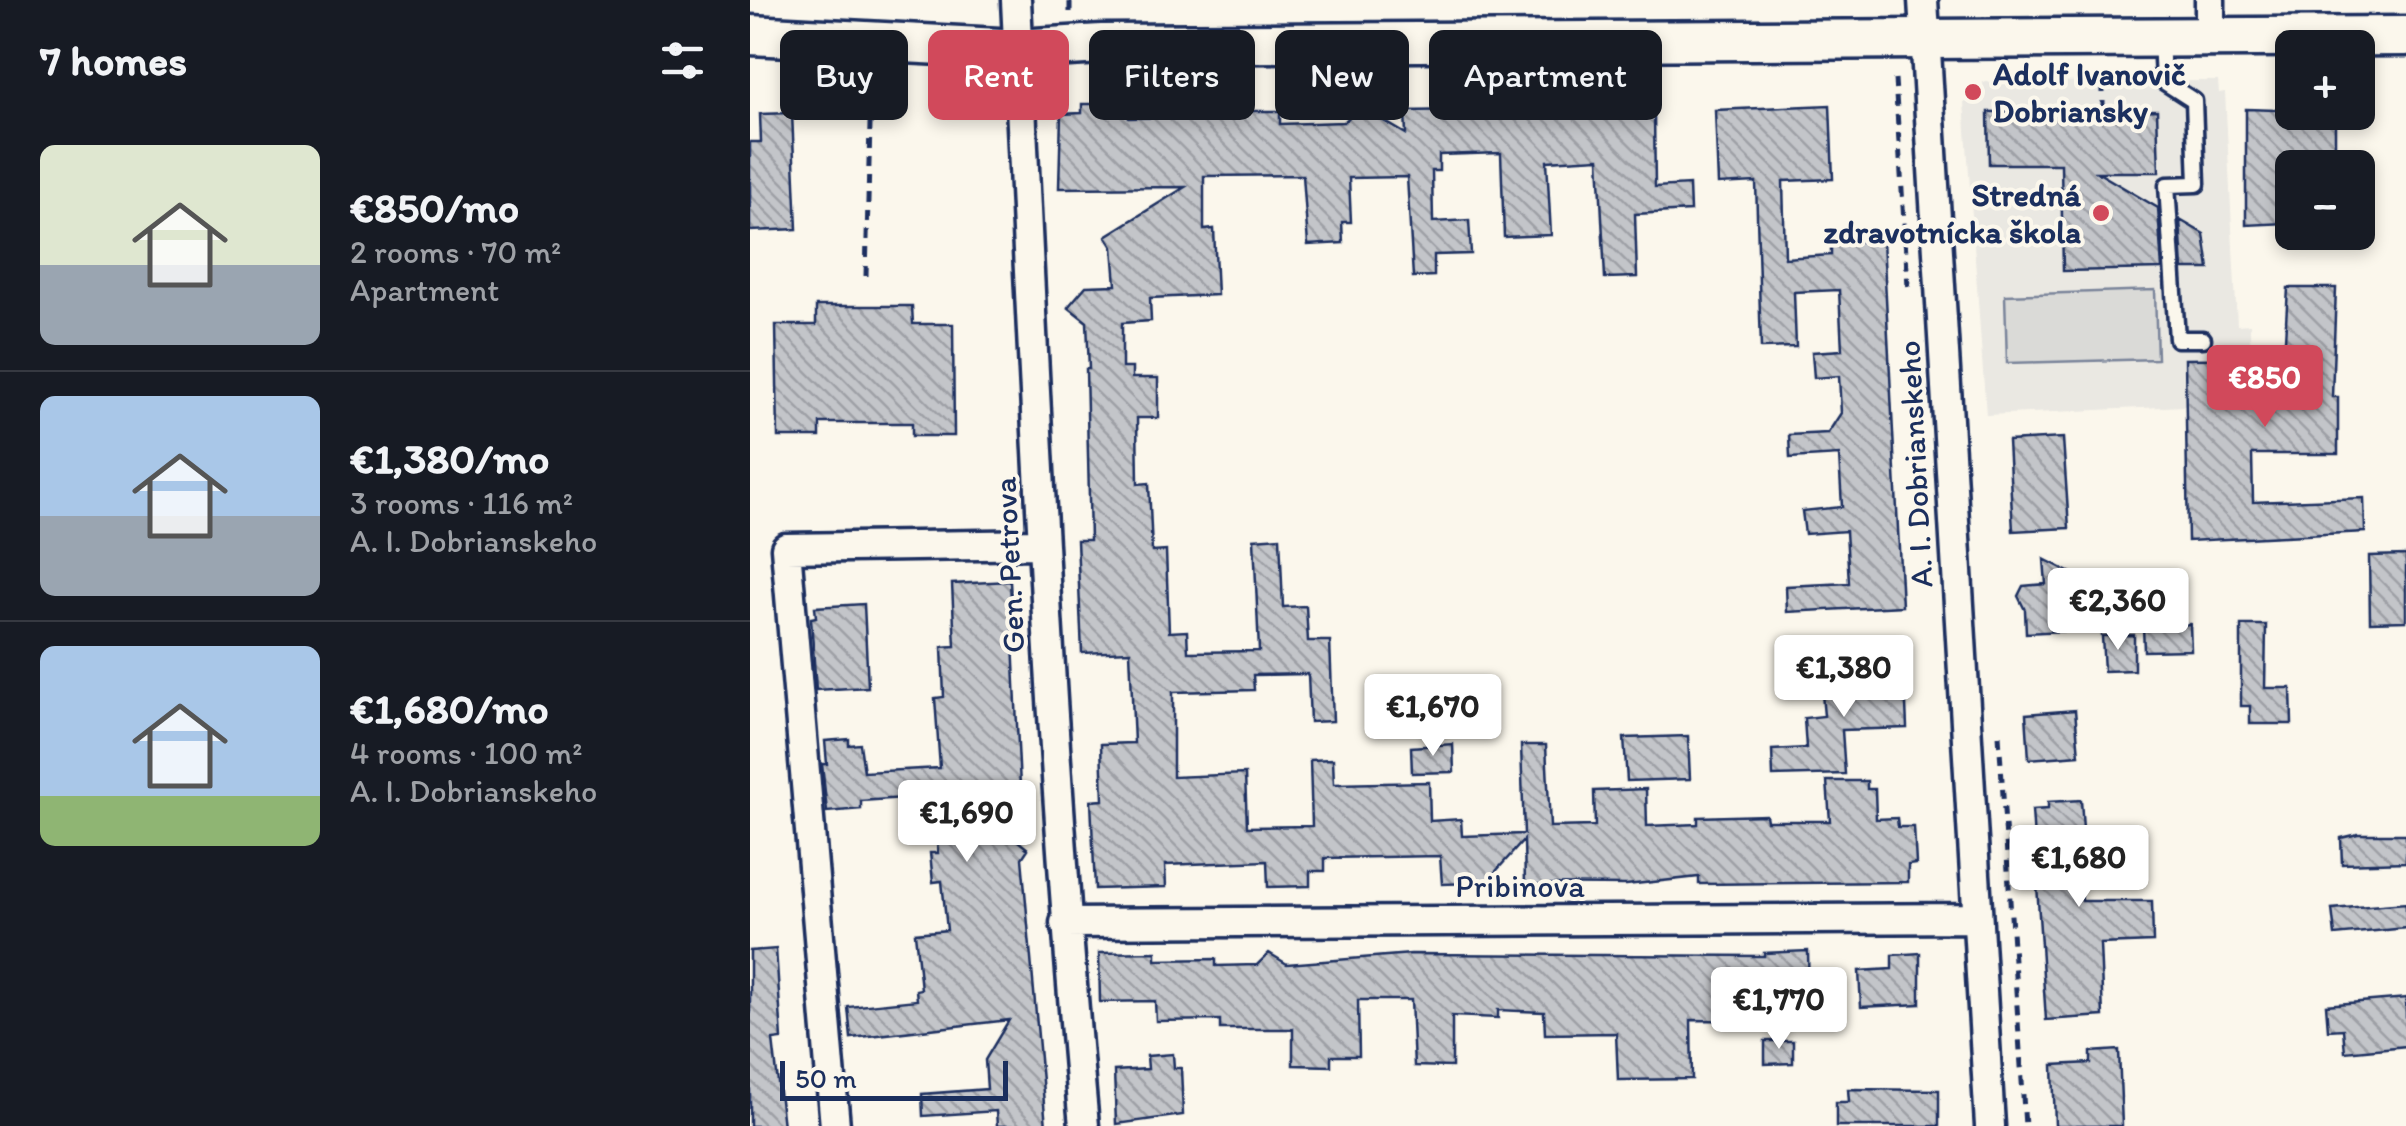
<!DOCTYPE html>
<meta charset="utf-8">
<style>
:root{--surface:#171b24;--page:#20242c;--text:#f1f3f6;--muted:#9ea1a6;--line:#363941;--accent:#d1495b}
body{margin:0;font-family:Itim,sans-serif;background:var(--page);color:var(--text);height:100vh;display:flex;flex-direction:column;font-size:38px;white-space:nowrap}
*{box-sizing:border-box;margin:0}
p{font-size:32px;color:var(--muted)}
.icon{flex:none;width:55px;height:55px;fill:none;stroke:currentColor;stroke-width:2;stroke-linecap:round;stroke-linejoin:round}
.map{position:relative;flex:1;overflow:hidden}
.panel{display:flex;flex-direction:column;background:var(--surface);width:750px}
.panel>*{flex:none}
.banner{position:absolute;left:30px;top:30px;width:950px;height:90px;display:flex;gap:20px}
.tools{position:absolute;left:1525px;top:30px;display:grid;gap:20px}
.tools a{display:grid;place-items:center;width:100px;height:100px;border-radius:15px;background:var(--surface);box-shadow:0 5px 15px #0003;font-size:50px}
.scale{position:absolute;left:30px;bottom:25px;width:228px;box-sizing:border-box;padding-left:10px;border:5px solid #1b2f5e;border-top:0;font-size:28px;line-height:35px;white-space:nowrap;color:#1b2f5e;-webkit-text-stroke:8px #fbf7ec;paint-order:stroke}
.price{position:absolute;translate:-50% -85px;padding:0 22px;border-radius:10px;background:#fff;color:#222;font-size:32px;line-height:65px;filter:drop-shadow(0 2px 5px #0008)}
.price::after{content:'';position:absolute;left:50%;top:60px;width:30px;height:22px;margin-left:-15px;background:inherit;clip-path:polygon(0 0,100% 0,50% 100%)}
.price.selected{background:var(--accent);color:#fff}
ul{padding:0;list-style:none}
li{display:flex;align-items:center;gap:30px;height:250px;padding:0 40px}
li+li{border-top:2px solid var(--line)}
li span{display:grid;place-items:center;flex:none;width:280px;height:200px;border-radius:15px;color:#555}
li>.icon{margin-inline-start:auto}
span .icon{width:120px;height:120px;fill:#fffc;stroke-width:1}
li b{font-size:42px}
h2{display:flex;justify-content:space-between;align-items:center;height:120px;padding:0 40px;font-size:42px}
.pill{padding:0 35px;border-radius:15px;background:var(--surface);box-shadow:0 5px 15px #0003;font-size:35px;line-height:90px}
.pill.selected{background:var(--accent);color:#fff}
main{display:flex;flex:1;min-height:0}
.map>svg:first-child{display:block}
.built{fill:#eae8e2}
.green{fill:#dadad7;stroke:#7a849a;stroke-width:2.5}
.building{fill:url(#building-back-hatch);stroke:#1b2f5e;stroke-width:2.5}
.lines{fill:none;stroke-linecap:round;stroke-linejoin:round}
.lane-casing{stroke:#1b2f5e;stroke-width:21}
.street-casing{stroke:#1b2f5e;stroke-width:35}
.secondary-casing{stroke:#1b2f5e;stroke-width:45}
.path{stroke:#1b2f5e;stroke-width:5;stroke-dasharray:10 8;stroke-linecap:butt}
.lane{stroke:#fbf7ec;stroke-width:14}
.street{stroke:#fbf7ec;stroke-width:28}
.secondary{stroke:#fbf7ec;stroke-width:38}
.poi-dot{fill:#d1495b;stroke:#fbf7ec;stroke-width:4}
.labels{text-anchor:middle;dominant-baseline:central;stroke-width:8;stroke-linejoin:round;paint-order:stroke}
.poi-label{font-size:32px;font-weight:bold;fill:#1b2f5e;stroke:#fbf7ec;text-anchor:start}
.street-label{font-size:32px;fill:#1b2f5e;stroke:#fbf7ec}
</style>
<main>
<section class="panel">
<h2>7 homes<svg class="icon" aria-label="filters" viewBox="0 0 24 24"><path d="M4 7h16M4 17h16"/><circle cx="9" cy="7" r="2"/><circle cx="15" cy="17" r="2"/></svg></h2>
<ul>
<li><span style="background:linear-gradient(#dfe7d0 60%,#9aa5b1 0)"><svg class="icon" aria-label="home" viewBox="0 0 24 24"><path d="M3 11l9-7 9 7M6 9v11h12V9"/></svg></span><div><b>€850/mo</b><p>2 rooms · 70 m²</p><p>Apartment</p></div></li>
<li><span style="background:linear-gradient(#a9c7e8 60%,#9aa5b1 0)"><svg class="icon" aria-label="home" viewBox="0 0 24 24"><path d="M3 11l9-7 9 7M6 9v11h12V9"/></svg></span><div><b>€1,380/mo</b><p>3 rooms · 116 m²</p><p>A. I. Dobrianskeho</p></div></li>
<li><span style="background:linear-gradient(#a9c7e8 75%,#8fb573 0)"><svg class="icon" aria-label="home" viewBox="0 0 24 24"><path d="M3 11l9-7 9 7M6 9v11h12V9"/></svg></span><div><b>€1,680/mo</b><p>4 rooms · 100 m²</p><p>A. I. Dobrianskeho</p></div></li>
</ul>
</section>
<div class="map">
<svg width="1656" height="1126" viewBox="0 0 1656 1126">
<defs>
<pattern id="building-back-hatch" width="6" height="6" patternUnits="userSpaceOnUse" patternTransform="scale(2.5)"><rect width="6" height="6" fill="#c3c5c9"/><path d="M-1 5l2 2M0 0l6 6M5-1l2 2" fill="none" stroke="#9ea0a6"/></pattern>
</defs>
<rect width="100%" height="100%" fill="#fbf7ec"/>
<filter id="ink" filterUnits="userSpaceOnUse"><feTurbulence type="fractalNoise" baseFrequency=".01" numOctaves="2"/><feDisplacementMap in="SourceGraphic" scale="20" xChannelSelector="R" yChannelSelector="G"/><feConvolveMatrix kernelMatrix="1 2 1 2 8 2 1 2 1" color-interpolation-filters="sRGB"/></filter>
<g filter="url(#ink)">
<path class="built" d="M1468 81 1469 93 1475 92 1487 325 1500 324 1503 541H1438L1435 406 1236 415 1214 102H1234L1233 82Z"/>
<path class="green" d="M1405 290 1407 359 1257 363 1255 295Z"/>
<path class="building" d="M332 104H358V114H379V118L421 117 424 111H530V124L594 122 610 107 656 134 655 111 829 108V114L904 113 905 187 939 185 940 211 885 214 887 277 855 278 849 158 797 161 801 235 754 237 751 153 689 155V171H682L683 222 719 220 721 254 684 255V276L663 277 657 177 599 178 601 222H592L593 243 558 245 553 175 454 176V230L464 229 467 295 400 298 401 321 372 323V368H382V378H408V418H387L388 484 399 483 402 552 416 551 419 632 437 631 438 652 509 651 504 539 530 537 533 607 556 606 558 641H580L583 721 560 722 558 674 503 675 504 690 423 692V777L495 774 497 827 562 826 560 760 583 759 584 784 679 782 680 821 711 819 712 836 774 834 771 745H796L800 827 845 826 844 791 896 789 897 826 948 824V817L1016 815 1017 821H1080L1077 781H1117V789H1125L1126 819 1147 818 1148 827H1164L1166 864 1158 865V882L949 884V877L876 885 775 884 774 840 730 889 724 883 692 884 690 856 575 858V871H560V886L518 887 517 861 415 865 416 887 345 889 341 801 353 800 351 744 384 743 380 651 332 653 327 540H340L336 369H339L337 322 318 307 336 286 366 285 363 247 356 236 435 187 309 188 311 114 332 113Z
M1080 105 1083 179 1033 181 1035 258 1081 255V243L1133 240 1152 606 1037 612 1036 586 1099 583 1096 531 1055 534 1052 511 1092 507 1089 455 1040 458 1039 435 1078 433 1091 413 1089 376 1064 378 1062 352 1092 350 1089 290 1044 292 1046 347 1011 348 1006 182 968 184 965 110Z
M1496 109 1585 112V153H1544V164H1535L1536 223 1496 225Z
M1407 110 1409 172H1347L1408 208 1412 269 1313 271 1311 164H1239L1238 112Z
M42 113 47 229 0 231V142H11L10 114Z
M1430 220 1454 234 1459 269H1433Z
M1538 288H1586L1582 397H1588V454H1502L1503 502 1614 498 1615 532 1438 541 1435 359 1534 358Z
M66 306H162L163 324H203L204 436H162V423H70V437H28L26 325H66Z
M1313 438 1319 528 1263 531 1258 441Z
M1656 555V621L1620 622 1619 556Z
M1294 559 1327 576 1332 630 1276 633 1275 610 1268 596 1273 586 1296 584Z
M260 581 271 807 229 810 278 849 272 858 296 1126H247L246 1111 173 1116 172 1094 237 1089 235 1060 259 1020 101 1038 98 1007 167 1000 166 990 171 989 165 933 197 930 192 881 183 882 180 853H188L183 796 111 801V809L77 812 72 764H77L75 741 99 739V745L110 744 114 772 190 768 185 698 194 697 192 647 205 646 202 584Z
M114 604 118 687 66 690 61 618 66 617 65 607Z
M1440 624 1441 650 1394 651 1393 626Z
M1491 625H1516L1515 688H1541L1542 724H1500V706H1491Z
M1384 635V670L1354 671 1352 636Z
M1138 668 1139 679 1155 678 1157 728 1092 730 1095 774 1023 776 1022 750 1056 748 1054 718 1074 716 1070 672Z
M663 689 664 731 639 730 638 690Z
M1325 710 1329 755 1279 759 1276 714Z
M938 736 940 779 877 781 874 738Z
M703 744 704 772 662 773 661 747Z
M1331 800 1333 829 1379 827 1381 854 1329 857 1332 901H1402L1403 942 1350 944 1353 1016 1296 1020 1282 810 1298 809V802Z
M1608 834H1656V862L1592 864 1591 838Z
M1656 903V928L1585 935 1582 909Z
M26 949 32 1039 23 1040 33 1126H0V951Z
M1058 951 1059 994 1012 995 1013 1021 941 1020 942 1079 868 1080 866 1033 795 1034 794 1012 748 1010V1018L702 1016V1067L664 1066 661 1000H608L609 1056H581V1066L543 1065V1029H470V1020L406 1021 405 1001 350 1002 349 953 406 952V960L466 959V966L507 965 519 953 537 964 661 954 1014 956V953Z
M1170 953V1004L1111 1007 1109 971 1142 969V955Z
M1656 998V1046L1595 1052 1593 1029 1578 1030 1576 1005Z
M1015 1041H1043V1063L1015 1064Z
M1369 1050 1372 1126H1305L1303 1065 1341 1063V1052Z
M423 1054 424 1068H431L433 1115 366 1124 364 1071 398 1069 397 1056Z
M1098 1089 1189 1090V1126H1086V1102H1099Z"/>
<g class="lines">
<defs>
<path id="lane" d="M1411 37 1413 81 1444 101 1447 184 1417 185 1427 339H1453"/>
<path id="street" d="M266 0C284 376 300 751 334 1126
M1173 0 1240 1126
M1460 35V0
M315 923 1226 918
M85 1126 36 548 292 544"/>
<path id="secondary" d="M0 35 268 49 352 44 1656 36"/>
</defs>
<use href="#lane" class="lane-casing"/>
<use href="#street" class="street-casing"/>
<use href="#secondary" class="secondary-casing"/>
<path class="path" d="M320 12V0
M1145 79 1158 286
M302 85 303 112
M1353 111V74
M116 276 121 87
M1249 735 1275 1126"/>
<use href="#lane" class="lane"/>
<use href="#street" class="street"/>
<use href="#secondary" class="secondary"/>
</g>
</g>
<g class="poi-dot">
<circle cx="1223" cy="92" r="10"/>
<circle cx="1351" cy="213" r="10"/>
</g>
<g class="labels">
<g class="poi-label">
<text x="1243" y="74">Adolf Ivanovič<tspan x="1243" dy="37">Dobriansky</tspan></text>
<text x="1331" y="195" text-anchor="end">Stredná<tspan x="1331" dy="37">zdravotnícka škola</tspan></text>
</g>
<g class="street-label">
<text transform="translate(1165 464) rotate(-93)">A. I. Dobrianskeho</text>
<text transform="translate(259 565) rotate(-93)">Gen. Petrova</text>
<text x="770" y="886">Pribinova</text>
</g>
</g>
</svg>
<div class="tools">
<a>+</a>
<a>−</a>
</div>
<div class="scale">50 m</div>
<b class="price selected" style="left:1515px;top:430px">€850</b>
<b class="price" style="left:1368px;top:653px">€2,360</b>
<b class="price" style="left:1094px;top:720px">€1,380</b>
<b class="price" style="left:683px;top:759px">€1,670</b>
<b class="price" style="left:217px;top:865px">€1,690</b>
<b class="price" style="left:1329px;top:910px">€1,680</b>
<b class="price" style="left:1029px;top:1052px">€1,770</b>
<div class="banner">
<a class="pill">Buy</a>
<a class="pill selected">Rent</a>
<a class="pill">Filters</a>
<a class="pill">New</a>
<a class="pill">Apartment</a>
</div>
</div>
</main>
